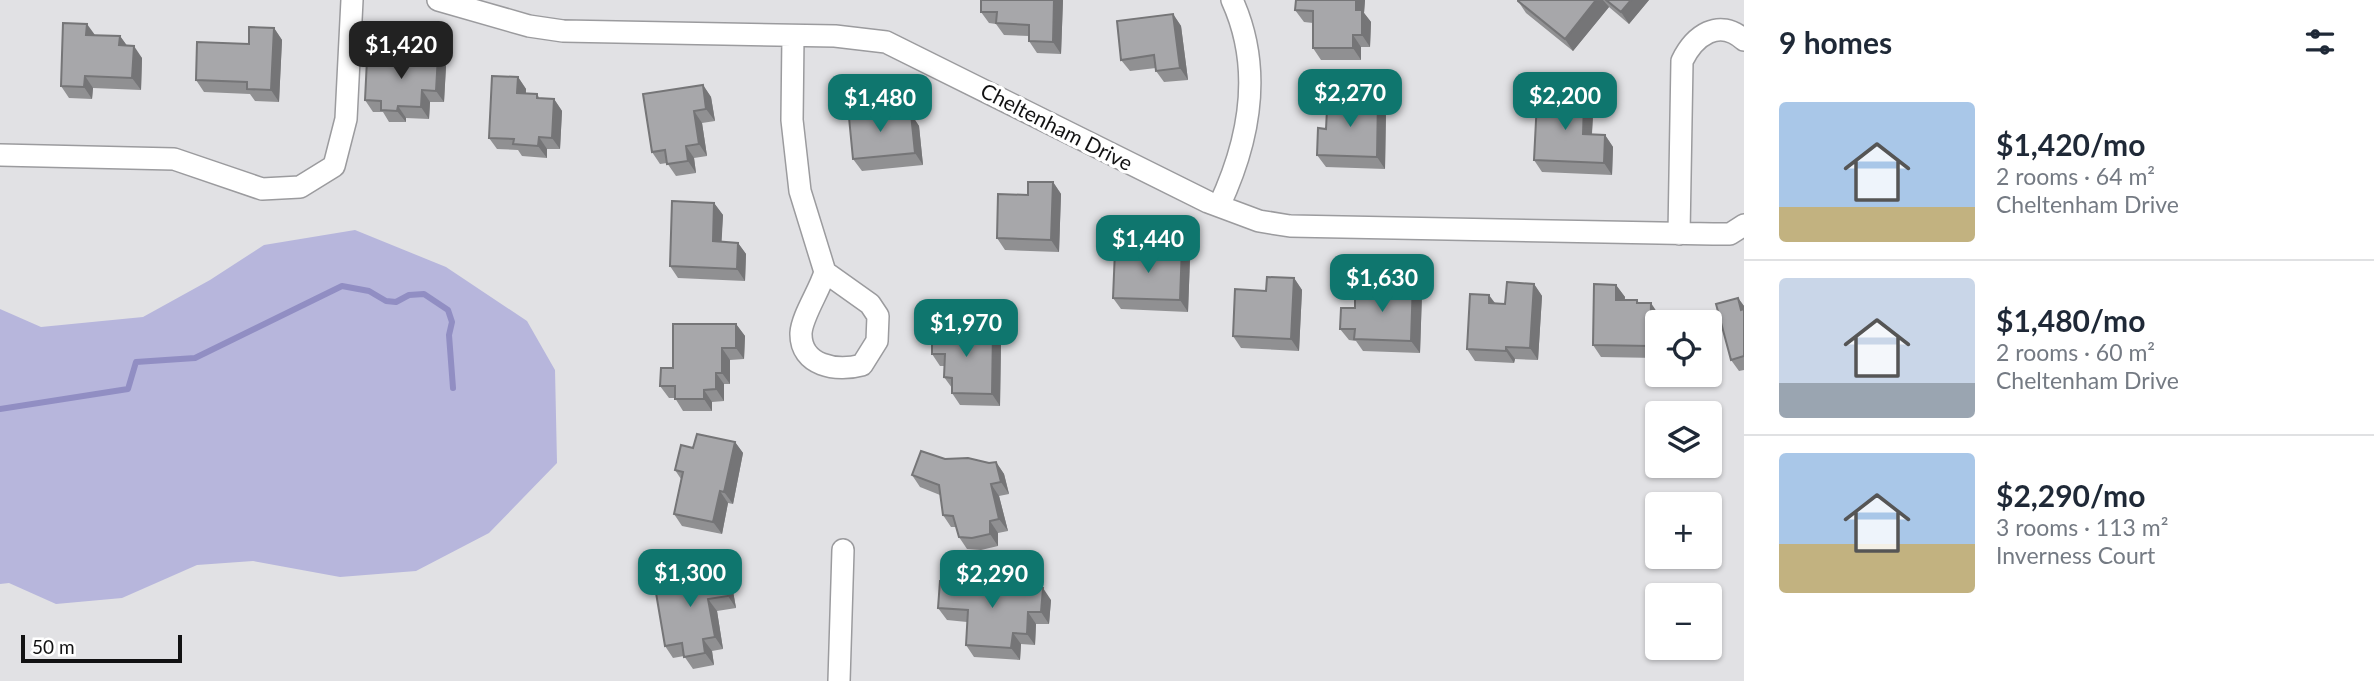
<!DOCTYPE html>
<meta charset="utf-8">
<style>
:root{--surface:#fff;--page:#f6f6f7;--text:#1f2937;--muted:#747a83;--line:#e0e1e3;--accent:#0f766e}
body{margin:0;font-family:Lato,sans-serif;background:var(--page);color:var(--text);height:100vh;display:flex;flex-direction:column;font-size:26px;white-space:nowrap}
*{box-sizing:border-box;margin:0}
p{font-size:23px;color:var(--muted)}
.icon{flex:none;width:38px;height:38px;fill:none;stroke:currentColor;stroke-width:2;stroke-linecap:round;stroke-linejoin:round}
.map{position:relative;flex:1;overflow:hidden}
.sheet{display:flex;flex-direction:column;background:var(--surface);width:630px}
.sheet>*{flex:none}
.controls{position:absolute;left:1645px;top:310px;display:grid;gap:14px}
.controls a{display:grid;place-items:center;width:77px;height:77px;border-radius:7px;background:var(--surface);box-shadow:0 2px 5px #0004;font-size:35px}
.scale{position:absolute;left:21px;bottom:18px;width:161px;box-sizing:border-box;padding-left:7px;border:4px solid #121213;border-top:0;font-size:19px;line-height:24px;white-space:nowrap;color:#121213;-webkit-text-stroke:5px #fff;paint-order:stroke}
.price{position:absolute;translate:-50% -60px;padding:0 16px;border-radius:14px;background:var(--accent);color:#fff;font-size:23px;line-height:46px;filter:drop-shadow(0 2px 4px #0008)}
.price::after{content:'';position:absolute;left:50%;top:42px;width:21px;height:16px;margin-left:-10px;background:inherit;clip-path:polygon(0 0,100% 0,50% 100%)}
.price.active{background:#222;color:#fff}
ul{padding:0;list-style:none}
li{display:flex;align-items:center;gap:21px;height:175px;padding:0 35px}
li+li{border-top:2px solid var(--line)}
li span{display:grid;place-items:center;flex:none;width:196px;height:140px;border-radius:7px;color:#555}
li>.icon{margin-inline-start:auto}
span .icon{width:84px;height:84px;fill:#fffc;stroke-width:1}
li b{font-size:30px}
h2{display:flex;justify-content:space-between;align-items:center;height:84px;padding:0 35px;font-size:30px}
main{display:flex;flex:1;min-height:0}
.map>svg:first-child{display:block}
.green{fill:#b7b6dc}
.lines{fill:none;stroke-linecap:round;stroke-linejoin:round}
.stream{stroke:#918ec3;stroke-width:6}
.minor-casing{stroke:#9b9b9e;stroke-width:24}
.minor{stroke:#fff;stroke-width:21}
.wall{fill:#909092}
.shaded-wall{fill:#757577}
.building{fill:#a7a7aa;stroke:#757577;stroke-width:2}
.labels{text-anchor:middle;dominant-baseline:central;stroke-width:7;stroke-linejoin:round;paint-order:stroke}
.street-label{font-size:21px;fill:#121213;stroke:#fff}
</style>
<main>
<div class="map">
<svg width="1744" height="681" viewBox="0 0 1744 681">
<rect width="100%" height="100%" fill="#e1e1e4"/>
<path class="green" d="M355 230 446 267 527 321 555 370 557 463 489 533 416 571 340 577 253 561 197 565 122 598 56 604 9 583 0 584V309L41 327 143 317 210 280 264 245Z"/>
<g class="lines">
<path class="stream" d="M0 409 128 389 136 362 195 358 342 286 369 291 386 301 396 302 409 295 424 294 448 310 452 322 449 335 453 388"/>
<defs>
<path id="minor" d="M438 0 529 26 563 31 835 36 886 42 1208 202 1259 221 1290 226 1713 234H1730L1744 225
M793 36 792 120 800 191 825 272 870 304 878 316 877 341 862 365C837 372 800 366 801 333 802 316 820 290 825 272
M0 155 174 159 262 189 300 187 334 166 346 119 352 0
M1219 206C1250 140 1263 68 1232 0
M1679 234 1682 61C1694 36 1719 17 1744 40
M839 681 843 550"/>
</defs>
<use href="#minor" class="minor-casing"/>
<use href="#minor" class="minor"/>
</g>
<path class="wall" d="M1063 0 1061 54 1037 53 1029 41V36L1004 35 996 24 989 23 981 12Z
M1296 0H1365L1364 13 1371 22 1370 47H1361V60H1321L1313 48V23L1304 22 1295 10Z
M1518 0H1649L1629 24 1609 7 1573 51 1526 13 1518 1Z
M1173 14 1181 26 1188 80 1164 82 1156 71V68L1130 71 1121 60Z
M274 28 282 40 279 102 255 101 250 94 204 92 196 80Z
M94 35 120 36 127 46 142 58 141 90 93 88 92 99 69 98 61 86Z
M438 55 446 66 444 102H430L429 119 406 118V122H389L383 112H373L365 100 412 61Z
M518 77 526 89V94H537L540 99H554L562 111 560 149H547V158L522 156 518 150 497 149 489 138Z
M703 85 711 97 715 121 702 123 707 156 694 158 696 173 676 176 667 163 660 164 652 152Z
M1569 89 1577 101V102L1593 115 1592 134 1605 135 1613 147 1612 175 1542 172 1534 160 1546 101Z
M1386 110 1385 169 1326 167 1317 155 1326 129Z
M911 114 919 126 923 165 862 171 853 159 880 116V117Z
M1053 182 1061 194 1059 252 1005 250 997 238 1028 195Z
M714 203 723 215 721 242 738 243 746 254 745 281 678 278 670 266Z
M1182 246 1190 258 1188 312 1121 309 1113 298 1141 251 1146 259H1156Z
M1294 278 1302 290 1299 351 1241 348 1233 336 1266 291Z
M1534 284 1542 296 1538 360 1515 359 1514 363 1475 361 1467 349 1495 303 1505 304Z
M1616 285 1625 297 1624 300H1637L1639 303 1659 315V322H1657V358L1601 357 1593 345Z
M1422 293 1420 353 1363 351 1356 341 1349 340 1340 329 1355 308 1368 298 1390 294Z
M1738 298 1744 306V370L1739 371 1731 360Z
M736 324 745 336 744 359 730 360V384H724V401L712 402V411H683L675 398H669L660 386 673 368Z
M993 331 1001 343 1000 406 960 405 952 393V388L944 377 945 366H940L932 354Z
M735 442 743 453 733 504 728 503 722 534 682 526 674 514 681 479 675 470 693 448Z
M945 459 989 463 996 462 1004 474 1009 494 999 496 1008 531 998 533V546L981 550 967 549 959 537 956 527H951L943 515 940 495 920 487 912 475Z
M731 580 736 608 717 611 723 649 712 651 714 665 693 669 684 656 673 658 665 646 656 593Z
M1051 600 1049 624H1036L1035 645 1021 644 1020 660 974 657 966 645 967 622 947 620 938 608Z"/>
<path class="shaded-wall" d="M1054 0H1063L1061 54 1053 42Z
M1356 0H1365L1364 13 1371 22 1370 47 1362 35 1356 10Z
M1596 0H1603L1609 7 1573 51 1565 39Z
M1631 0H1649L1629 24 1621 12Z
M1173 14 1181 26 1188 80 1180 68Z
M87 24 95 35H86Z
M274 28 282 40 279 102 271 90Z
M1353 35 1361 47V60L1353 48Z
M120 36 128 47 119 45Z
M134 46 142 58 141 90 132 78Z
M438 55 446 66 444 102 436 91Z
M85 76 93 88 92 99 84 87Z
M518 77 526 89 525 105 517 93Z
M703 85 711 97 715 121 706 109Z
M1569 89 1577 101 1576 114 1568 102Z
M422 90 430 102 429 119 421 107Z
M1378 98 1386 110 1385 169 1377 157Z
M554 99 562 111 560 149 552 138Z
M1584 103 1593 115 1591 146 1583 134Z
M872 104 880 116 882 130 873 118Z
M398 106 406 118V122L397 111Z
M694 111 702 123 707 156 699 144Z
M911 114 919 126 923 165 915 153Z
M1605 135 1613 147 1612 175 1604 163Z
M539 137 547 149V158L538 146Z
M686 146 694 158 696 173 688 161Z
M1053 182 1061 194 1059 252 1051 240Z
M714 203 723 215 721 253 713 241Z
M738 243 746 254 745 281 737 269Z
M1182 246 1190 258 1188 312 1180 300Z
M1294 278 1302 290 1299 351 1291 339Z
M1413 281 1422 293 1420 353 1411 341Z
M1534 284 1542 296 1538 360 1530 348Z
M1616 285 1625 297 1624 311 1616 300Z
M1489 295 1498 307 1489 303Z
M1738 298 1744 306V314L1741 310Z
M1651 303 1659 315V322H1657V357L1650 346Z
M736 324 745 336 744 359 736 348Z
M993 331 1001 343 1000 406 992 394Z
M1506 347 1515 359 1514 363 1506 351Z
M722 348 730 360V384L722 373Z
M716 373 724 384V401L716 389Z
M704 390 712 402V411L704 399Z
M735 442 743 453 733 504 724 492Z
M996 462 1004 474 1009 494 1001 482Z
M991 484 999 496 1008 531 999 519Z
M720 491 728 503 722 534 713 522Z
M990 521 998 533V546L990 534Z
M723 568 731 580 736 608 728 596Z
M1043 588 1051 600 1049 624 1041 612Z
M708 599 717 611 723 649 715 637Z
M1028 612 1036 624 1035 645 1027 634Z
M1013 633 1021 644 1020 660 1011 648Z
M703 639 712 651 714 665 705 653Z"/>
<path class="building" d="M981 0H1054L1053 42 1029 41V25L996 23 997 12H981Z
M1296 0H1356V10H1362V35H1353V48H1313V11L1295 10Z
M1518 0H1596L1565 39 1518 1Z
M1606 0H1631L1621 12Z
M1173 14 1180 68 1156 71 1154 55 1121 60 1117 21Z
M63 23 87 24 86 35 120 36 119 45 134 46 132 78 85 76 84 87 61 86Z
M249 27 274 28 271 90 247 89V82L196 80 197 42 249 44Z
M412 54 438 55 436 91 422 90 421 107 398 106 397 111 381 110V101L365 100 367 59 412 61Z
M492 76 518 77 517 93 537 94V98L554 99 552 138 539 137 538 146 513 144 514 139 489 138Z
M703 85 706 109 694 111 699 144 686 146 688 161 667 164 665 150 652 152 643 94Z
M1547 88 1569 89 1568 102 1584 103 1583 134 1605 135 1604 163 1534 160 1537 101H1546Z
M1334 97 1378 98 1377 157 1317 155 1318 128 1326 129 1327 109H1333Z
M872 104 873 118 911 114 915 153 853 159 848 107Z
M1028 182H1053L1051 240 997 238 998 194 1028 195Z
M672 201 714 203 713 241 738 243 737 269 670 266Z
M1157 245 1182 246 1180 300 1113 298 1115 250 1141 251 1140 258 1156 259Z
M1267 277 1294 278 1291 339 1233 336 1235 289 1266 291Z
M1390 280 1413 281 1411 341 1354 339 1355 329H1340L1341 308H1355V298H1368V293L1390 294Z
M1507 282 1534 284 1530 348 1506 347V351L1467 349 1470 294 1489 295V303L1505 304Z
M1594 284 1616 285V300H1637V303H1651L1650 346 1593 345Z
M1738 298 1741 310 1744 309V356L1731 360 1716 304Z
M673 324H736V348H722V373H716V389L704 390V399H675V386H660L661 368H673Z
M932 330 993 331 992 394 952 393V378L944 377 945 354H932Z
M697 434 735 442 724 492 720 491 713 522 674 514 683 472 675 470 681 445 693 448Z
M921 451 945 459 968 458 989 463 996 462 1001 482 991 484 999 519 990 521V534L972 538 959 537 953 516 943 515 939 485 912 475Z
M723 568 728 596 708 599 715 637 703 639 705 653 684 657 682 643 665 646 656 593 673 590 670 577Z
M940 581 1043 588 1041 612H1028L1027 634 1013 633 1011 648 966 645 968 610 938 608Z"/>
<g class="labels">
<g class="street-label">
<text transform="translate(1057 126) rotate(27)">Cheltenham Drive</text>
</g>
</g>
</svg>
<div class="controls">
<a><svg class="icon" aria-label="locate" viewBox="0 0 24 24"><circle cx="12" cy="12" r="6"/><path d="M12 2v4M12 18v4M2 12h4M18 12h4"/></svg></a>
<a><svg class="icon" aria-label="layers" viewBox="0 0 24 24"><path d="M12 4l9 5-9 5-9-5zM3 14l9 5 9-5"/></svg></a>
<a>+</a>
<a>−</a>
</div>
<div class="scale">50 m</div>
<b class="price active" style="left:401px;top:81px">$1,420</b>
<b class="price" style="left:1350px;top:129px">$2,270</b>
<b class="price" style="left:1565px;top:132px">$2,200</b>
<b class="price" style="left:880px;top:134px">$1,480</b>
<b class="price" style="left:1148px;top:275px">$1,440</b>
<b class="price" style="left:1382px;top:314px">$1,630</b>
<b class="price" style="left:966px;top:359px">$1,970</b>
<b class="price" style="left:690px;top:609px">$1,300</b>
<b class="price" style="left:992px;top:610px">$2,290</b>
</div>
<section class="sheet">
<h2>9 homes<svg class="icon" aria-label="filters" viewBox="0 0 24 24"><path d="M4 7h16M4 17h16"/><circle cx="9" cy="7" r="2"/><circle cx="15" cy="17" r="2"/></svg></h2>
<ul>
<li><span style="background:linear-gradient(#a9c7e8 75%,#c2b280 0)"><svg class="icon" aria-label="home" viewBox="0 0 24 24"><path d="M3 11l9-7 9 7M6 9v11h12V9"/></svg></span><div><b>$1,420/mo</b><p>2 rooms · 64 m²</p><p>Cheltenham Drive</p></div></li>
<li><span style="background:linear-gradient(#c9d6e8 75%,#9aa5b1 0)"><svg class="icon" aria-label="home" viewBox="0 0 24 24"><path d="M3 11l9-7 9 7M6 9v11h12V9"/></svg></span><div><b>$1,480/mo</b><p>2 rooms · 60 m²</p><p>Cheltenham Drive</p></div></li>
<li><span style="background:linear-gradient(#a9c7e8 65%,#c2b280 0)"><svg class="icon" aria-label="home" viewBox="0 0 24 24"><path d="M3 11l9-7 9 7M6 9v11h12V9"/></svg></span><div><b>$2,290/mo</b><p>3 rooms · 113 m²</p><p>Inverness Court</p></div></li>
</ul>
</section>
</main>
